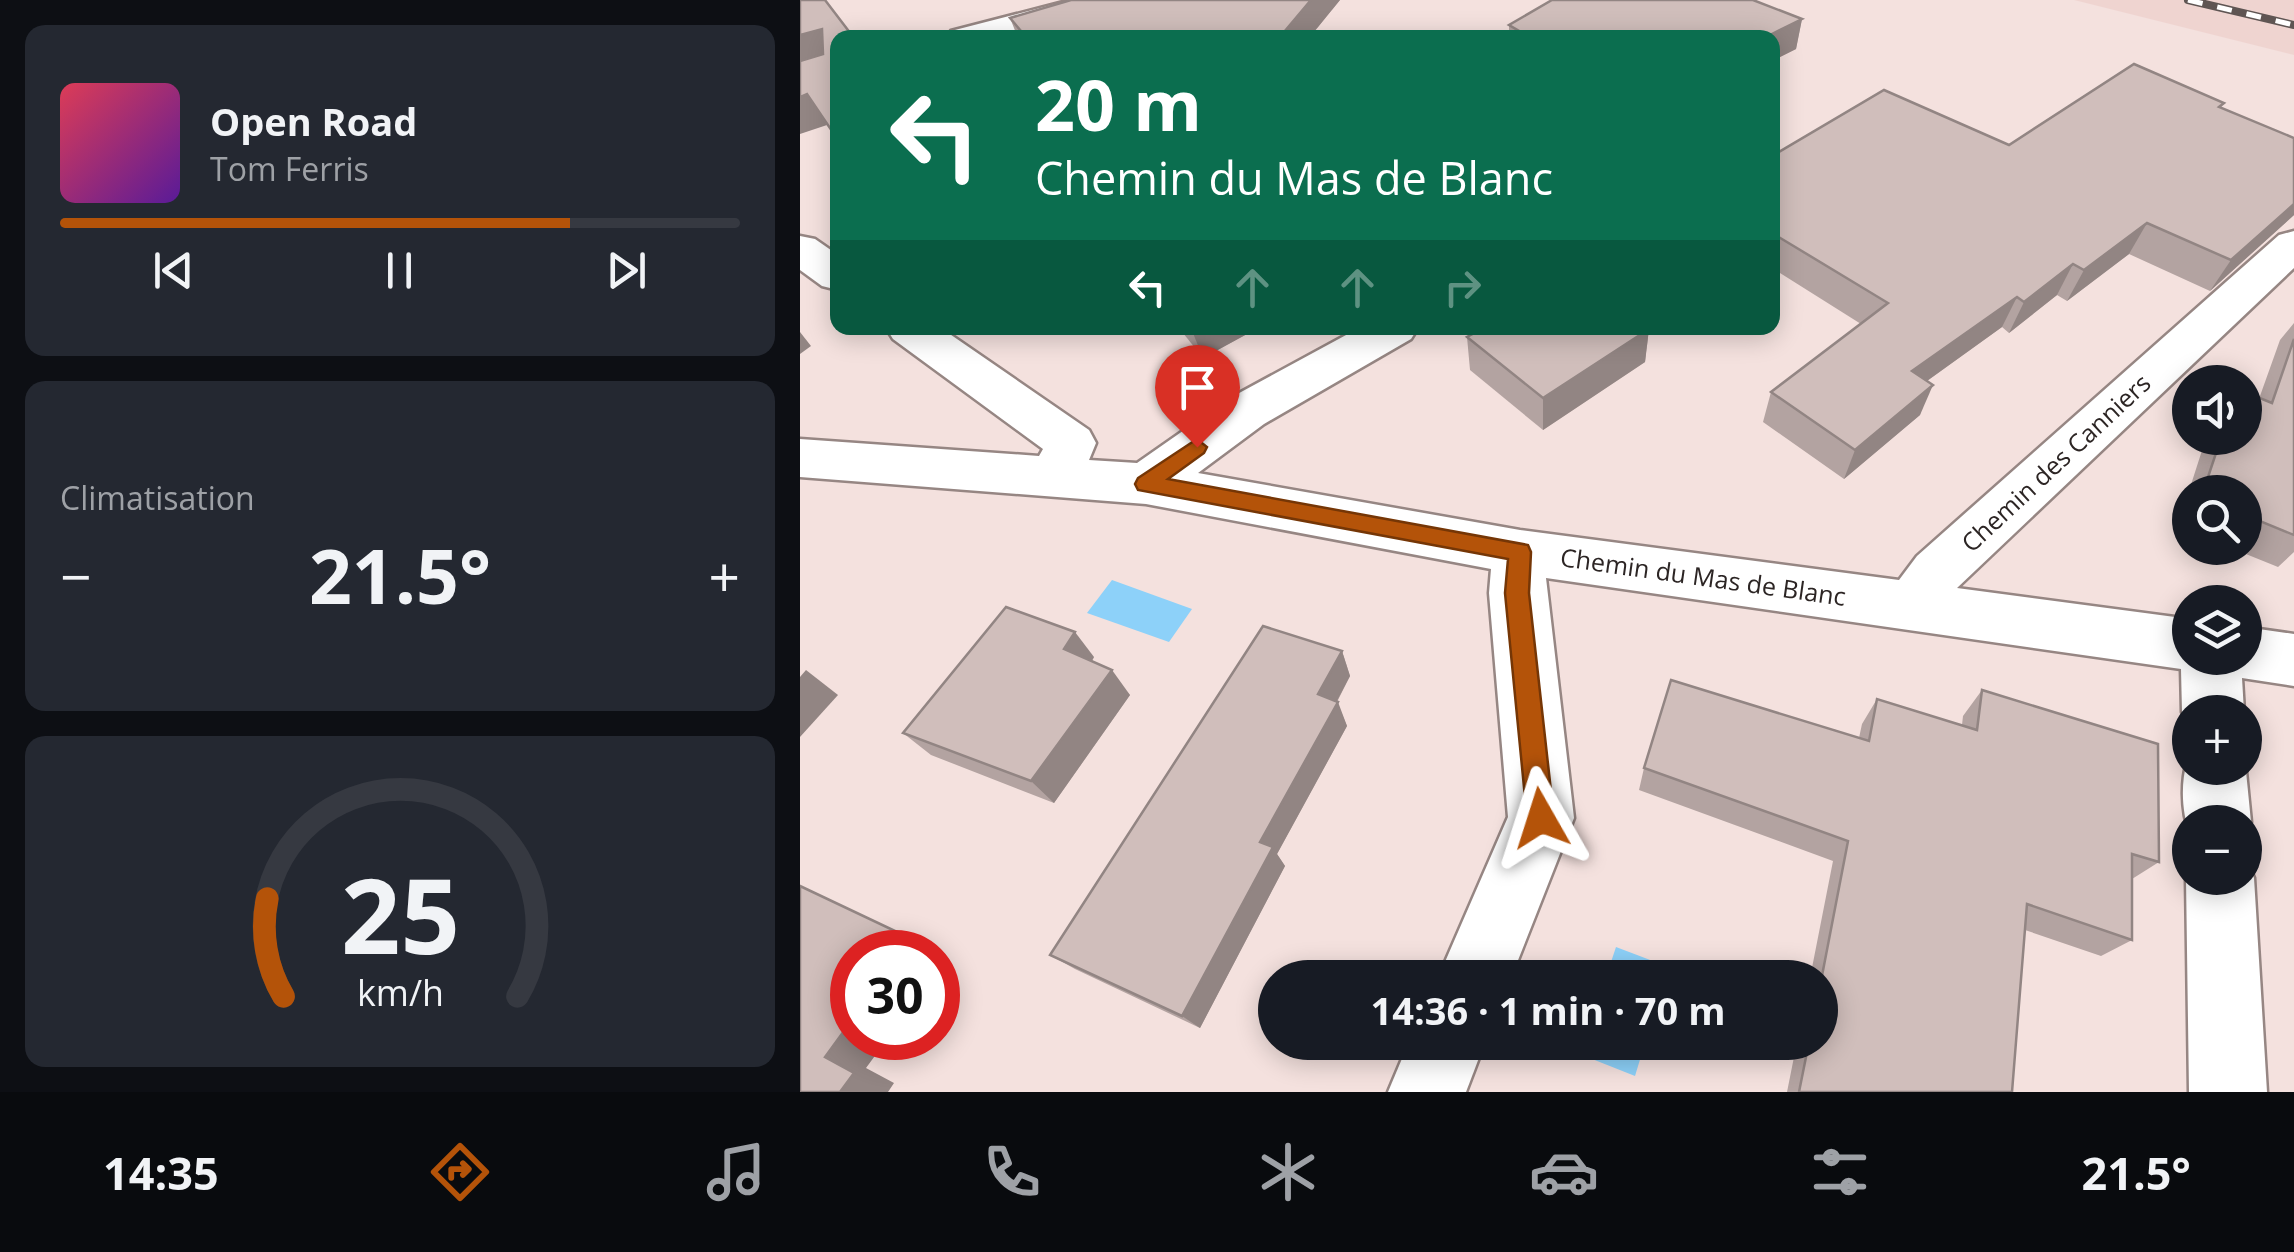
<!DOCTYPE html>
<html lang="fr">
<meta charset="utf-8">
<style>
:root{--surface:#171b24;--page:#242831;--text:#f1f3f6;--muted:#9ea1a6;--line:#363941;--accent:#b45309}
body{margin:0;font-family:"Open Sans",sans-serif;background:var(--page);color:var(--text);height:100vh;display:flex;flex-direction:column;font-size:38px;white-space:nowrap}
*{box-sizing:border-box;margin:0}
p{font-size:32px;color:var(--muted)}
.icon{flex:none;width:55px;height:55px;fill:none;stroke:currentColor;stroke-width:2;stroke-linecap:round;stroke-linejoin:round}
.map{position:relative;flex:1;overflow:hidden}
.details{display:flex;flex-direction:column;gap:25px;padding:25px;background:#0d0f14;width:800px}
.details>*{flex:none}
.hud{position:absolute;left:30px;top:30px;width:950px;height:305px;border-radius:20px;box-shadow:0 5px 25px #0003;background:#0b6e4f;color:#fff;overflow:hidden}
.tools{position:absolute;left:1372px;top:365px;display:grid;gap:20px}
.tools a{display:grid;place-items:center;width:90px;height:90px;border-radius:50%;background:var(--surface);box-shadow:0 5px 25px #0003;font-size:50px}
.speed{position:absolute;left:30px;top:930px;display:flex;gap:20px;font-size:50px;font-weight:700;text-align:center}
.speed>*{display:grid;place-content:center;width:130px;height:130px;border-radius:50%;background:var(--surface);box-shadow:0 5px 25px #0003;line-height:1}
.speed .limit{border:15px solid #d22;background:#fff;color:#111}
.pin{position:absolute;display:grid;place-items:center;width:85px;height:85px;color:#fff;margin:-102px -42px;border-radius:50% 50% 50% 0;rotate:-45deg;box-shadow:0 0 10px #0007}
.pin .icon{rotate:45deg}
.me{position:absolute;width:110px;margin:-55px;rotate:354deg;stroke-linejoin:round;filter:drop-shadow(0 0 8px #0008)}
.turn{display:flex;align-items:center;gap:35px;height:210px;padding:0 40px;font-size:45px}
.turn .icon{width:130px;height:130px;stroke-width:2.5}
.turn b{display:block;font-size:70px;line-height:85px}
.lanes{display:flex;align-items:center;height:95px;padding:0 40px;background:#0003;justify-content:center;gap:50px;direction:ltr}
.lanes .off{opacity:.35}
.big{font-size:75px;font-weight:700;line-height:1.1}
.details .card{flex:1;display:flex;flex-direction:column;justify-content:center;gap:15px;min-width:0;padding:0 35px;border-radius:20px;background:var(--page)}
.details .dial{align-items:center;gap:0}
.dial svg{height:260px;overflow:visible;fill:none;stroke:var(--line);stroke-width:7;stroke-linecap:round;text-anchor:middle}
.dial text{fill:var(--text);stroke:none}
.song{display:flex;align-items:center;gap:30px}
.cover{width:120px;height:120px;border-radius:15px;background:linear-gradient(135deg,hsl(350 70% 55%),hsl(270 70% 35%))}
.played{height:10px;border-radius:5px;background:linear-gradient(90deg,var(--accent) 75%,var(--line) 75%)}
.keys{display:flex;justify-content:space-around;direction:ltr}
.heat{display:flex;justify-content:space-between;align-items:center;font-size:55px;direction:ltr}
.trip{position:absolute;left:458px;top:960px;width:580px;height:100px;border-radius:50px;background:var(--surface);box-shadow:0 5px 25px #0003;font-weight:700;line-height:100px;text-align:center}
.tabs{display:flex;height:160px;justify-content:space-around;align-items:center;background:#090b0e;color:var(--muted)}
.tabs .icon{width:70px;height:70px}
.tabs .on{color:var(--accent)}
.tabs b{font-size:45px;color:var(--text)}
main{display:flex;flex:1;min-height:0}
.map>svg:first-child{display:block}
</style>
<main>
<section class="details">
<div class="card">
<div class="song"><i class="cover"></i><div><b>Open Road</b><p>Tom Ferris</p></div></div>
<div class="played"></div>
<div class="keys"><svg class="icon" aria-label="previous" viewBox="0 0 24 24"><path d="M18 5L8 12l10 7zM5 5v14"/></svg><svg class="icon" aria-label="pause" viewBox="0 0 24 24"><path d="M8 5v14M16 5v14"/></svg><svg class="icon" aria-label="next" viewBox="0 0 24 24"><path d="M6 5l10 7-10 7zM19 5v14"/></svg></div>
</div>
<div class="card"><p>Climatisation</p>
<div class="heat"><a>−</a><b class="big">21.5°</b><a>+</a></div>
</div>
<div class="card dial"><svg viewBox="0 0 100 80">
<path d="M14 69A42 42 0 1 1 86 69"/>
<path d="M14 69A42 42 0 0 1 9 39" stroke="#b45309"/>
<text x="50" y="56" font-size="32" font-weight="700">25</text>
<text x="50" y="72" font-size="11">km/h</text>
</svg></div>
</section>
<div class="map">
<svg width="1494" height="1092" viewBox="0 0 1494 1092">
<rect width="100%" height="100%" fill="#f4e1de"/>
<polygon fill="#efd4d0" points="1274,0 1494,0 1494,55"/>
<g fill="#8dd1f9">
<polygon points="312,580 392,609 369,642 287,613"/>
<polygon points="816,947 866,966 863,977 806,977"/>
<polygon points="786,1043 845,1043 835,1076 782,1055"/>
</g>
<g fill="none" stroke-linecap="round" stroke-linejoin="round">
<g stroke="#968683" stroke-width="5">
<g id="minor">
<polygon points="271,0 326,0 322,7 205,38 146,38 151,31"/>
<polygon points="1494,231 1494,268 1157,588 1390,619 1390,658 1445,658 1445,627 1494,634 1494,686 1442,678 1444,712 1390,712 1390,729 1382,712 1381,669 746,578 774,818 711,978 638,978 708,817 689,593 691,569 346,504 0,477 0,439 239,456 243,449 93,339 86,328 141,328 289,430 296,443 289,460 337,463 430,398 559,328 618,328 611,339 464,424 398,473 720,530 1099,580 1117,556 1479,235"/>
<polygon points="0,236 15,239 38,255 38,290 22,286 0,270"/>
<path d="M 1390,754 L 1390,768 L 1445,768 L 1445,761 L 1451,822 L 1445,837 L 1445,822 L 1390,822 L 1390,834 C 1381,812 1380,776 1390,754 Z"/>
<polygon points="1445,855 1454,878 1467,1092 1389,1092 1386,878 1390,868 1390,878 1445,878"/>
<polygon points="609,1042 685,1042 666,1092 588,1092"/>
</g>
</g>
<use href="#minor" fill="#fff" fill-rule="evenodd"/>
<g stroke="#5f5553" stroke-width="8">
<polyline id="rail" points="1388,0 1494,25"/>
</g>
<use href="#rail" stroke="#fff" stroke-width="5" stroke-dasharray="15" stroke-linecap="butt"/>
</g>
<g fill="#b3a3a1">
<polygon points="540,0 509,38 218,38 210,18"/>
<polygon points="752,0 953,0 1002,19 996,49 972,61 972,38 709,38 709,25"/>
<polygon points="1421,107 1494,215 1410,291 1329,254 1267,301 1257,295 1209,333 1202,327 1127,381 1120,415 1044,479 963,422 971,392 1061,324 972,268 972,156 1209,145"/>
<polygon points="1494,323 1494,552 1478,567 1431,548 1445,548 1445,492 1390,492 1390,530 1378,525 1406,438 1445,438 1480,340"/>
<polygon points="379,328 458,328 403,358"/>
<polygon points="849,329 845,362 743,430 670,370 667,337"/>
<polygon points="542,651 550,676 537,702 547,726 477,854 485,866 400,1028 275,969 250,955"/>
<polygon points="294,657 292,661 330,695 254,803 131,755 103,733"/>
<polygon points="1182,690 1359,862 1332,879 1332,940 1301,956 1225,930 1212,1092 987,1092 997,1042 1020,1042 1020,978 1010,978 1033,861 839,790 844,768 1059,738 1062,724 1077,699 1162,725 1163,716"/>
</g>
<g fill="#928583">
<polygon points="511,0 540,0 509,38 479,38"/>
<polygon points="1002,19 996,49 972,61 972,38 964,38"/>
<polygon points="22,29 38,54 0,70 0,35"/>
<polygon points="7,94 27,125 0,134 0,97"/>
<polygon points="1494,204 1494,215 1410,291 1431,260"/>
<polygon points="1347,223 1329,254 1267,301 1284,270"/>
<polygon points="1273,264 1257,295 1209,333 1224,302"/>
<polygon points="1217,297 1202,327 1099,401 1112,371"/>
<polygon points="391,328 458,328 403,358"/>
<polygon points="849,329 845,362 743,430 743,398"/>
<polygon points="0,332 11,346 0,354"/>
<polygon points="1133,385 1120,415 1044,479 1055,450"/>
<polygon points="275,632 294,657 284,674 264,649"/>
<polygon points="542,651 550,676 528,718 518,694"/>
<polygon points="6,670 38,695 0,737 0,677"/>
<polygon points="312,670 330,695 254,803 231,781"/>
<polygon points="538,702 547,726 477,854 485,866 400,1028 382,1016 460,842"/>
<polygon points="112,939 146,956 138,968 138,952 102,952"/>
<polygon points="52,1020 52,1038 88,1038 66,1068 94,1083 88,1092 40,1092 25,1057"/>
</g>
<g fill="#d0bebb" stroke="#928583" stroke-width="2.5">
<polygon points="0,0 25,0 54,38 38,38 38,140 7,94 0,97 0,61 23,54 22,29 0,35"/>
<polygon points="271,0 511,0 479,38 227,38 210,18"/>
<polygon points="752,0 953,0 1002,19 964,38 731,38 709,25"/>
<polygon points="1334,64 1424,103 1419,107 1494,138 1494,204 1431,260 1347,223 1284,270 1273,264 1224,302 1217,297 1112,371 1133,385 1055,450 971,392 1088,303 972,233 972,156 1084,90 1209,145"/>
<polygon points="684,328 846,328 849,329 743,398 667,337"/>
<polygon points="1494,339 1494,535 1445,515 1445,492 1403,492 1421,438 1445,438 1445,392 1472,403"/>
<polygon points="206,607 275,632 264,649 312,670 231,781 103,733"/>
<polygon points="463,626 542,651 518,694 538,702 460,842 473,847 382,1016 250,955"/>
<polygon points="871,680 1069,741 1077,699 1177,730 1182,690 1358,744 1359,862 1332,854 1332,940 1227,904 1212,1092 999,1092 1009,1042 1020,1042 1020,986 1048,841 844,768"/>
<polygon points="0,886 112,939 102,952 52,952 52,1020 25,1057 54,1073 40,1092 0,1092"/>
</g>
<polygon fill="#b45309" stroke="#753606" stroke-width="2.5" points="397,439 407,447 404,453 368,479 728,545 731,552 729,593 754,818 750,827 741,831 731,827 727,818 705,593 708,559 338,490 335,484 338,478"/>
<g text-anchor="middle" stroke-width="8" stroke-linejoin="round" paint-order="stroke">
<g font-size="25" fill="#2c2524" stroke="#fff">
<text transform="translate(1256 463) rotate(-43)" y="9">Chemin des Canniers</text>
<text transform="translate(903 577) rotate(8)" y="9">Chemin du Mas de Blanc</text>
</g>
</g>
</svg>
<div class="tools">
<a><svg class="icon" aria-label="sound" viewBox="0 0 24 24"><path d="M4 9h4l5-4v14l-5-4H4zM17 9q2 3 0 6"/></svg></a>
<a><svg class="icon" aria-label="search" viewBox="0 0 24 24"><circle cx="10" cy="10" r="6"/><path d="M15 15l6 6"/></svg></a>
<a><svg class="icon" aria-label="layers" viewBox="0 0 24 24"><path d="M12 4l9 5-9 5-9-5zM3 14l9 5 9-5"/></svg></a>
<a>+</a>
<a>−</a>
</div>
<div class="speed"><div class="limit">30</div></div>
<div class="pin" style="left:397px;top:447px;background:#d93025"><svg class="icon" aria-label="arrive" viewBox="0 0 24 24"><path d="M6 21V4h12l-3 4 3 4H6"/></svg></div>
<svg class="me" style="left:741px;top:818px" viewBox="-20 -20 40 40"><path d="M0-17L14 15 0 8-14 15z" fill="#b45309" stroke="#fff" stroke-width="4"/></svg>
<div class="trip">14:36 · 1 min · 70 m</div>
<div class="hud">
<div class="turn"><svg class="icon" aria-label="left" viewBox="0 0 24 24"><path d="M17 20v-9H6M10 6l-5 5 5 5"/></svg><div><b>20 m</b>Chemin du Mas de Blanc</div></div>
<div class="lanes"><svg class="icon" aria-label="left" viewBox="0 0 24 24"><path d="M17 20v-9H6M10 6l-5 5 5 5"/></svg><svg class="icon off" aria-label="ahead" viewBox="0 0 24 24"><path d="M12 20V5M6 11l6-6 6 6"/></svg><svg class="icon off" aria-label="ahead" viewBox="0 0 24 24"><path d="M12 20V5M6 11l6-6 6 6"/></svg><svg class="icon off" aria-label="right" viewBox="0 0 24 24"><path d="M7 20v-9h11M14 6l5 5-5 5"/></svg></div>
</div>
</div>
</main>
<nav class="tabs">
<b>14:35</b>
<svg class="icon on" aria-label="directions" viewBox="0 0 24 24"><path d="M12 3l9 9-9 9-9-9zM9 14v-3h6M13 9l2 2-2 2"/></svg>
<svg class="icon" aria-label="music" viewBox="0 0 24 24"><path d="M9 18V5l10-2v13"/><circle cx="6" cy="18" r="3"/><circle cx="16" cy="16" r="3"/></svg>
<svg class="icon" aria-label="phone" viewBox="0 0 24 24"><path d="M5 4h4l2 5-3 2q2 4 5 5l2-3 5 2v4C11 20 4 13 5 4z"/></svg>
<svg class="icon" aria-label="climate" viewBox="0 0 24 24"><path d="M12 3v18M4 7l16 10M4 17L20 7"/></svg>
<svg class="icon" aria-label="car" viewBox="0 0 24 24"><path d="M5 17H2v-5l4-1 3-4h7l3 4 3 1v5h-3M9 17h6M6 11h13"/><circle cx="7" cy="17" r="2"/><circle cx="17" cy="17" r="2"/></svg>
<svg class="icon" aria-label="filters" viewBox="0 0 24 24"><path d="M4 7h16M4 17h16"/><circle cx="9" cy="7" r="2"/><circle cx="15" cy="17" r="2"/></svg>
<b>21.5°</b>
</nav>
